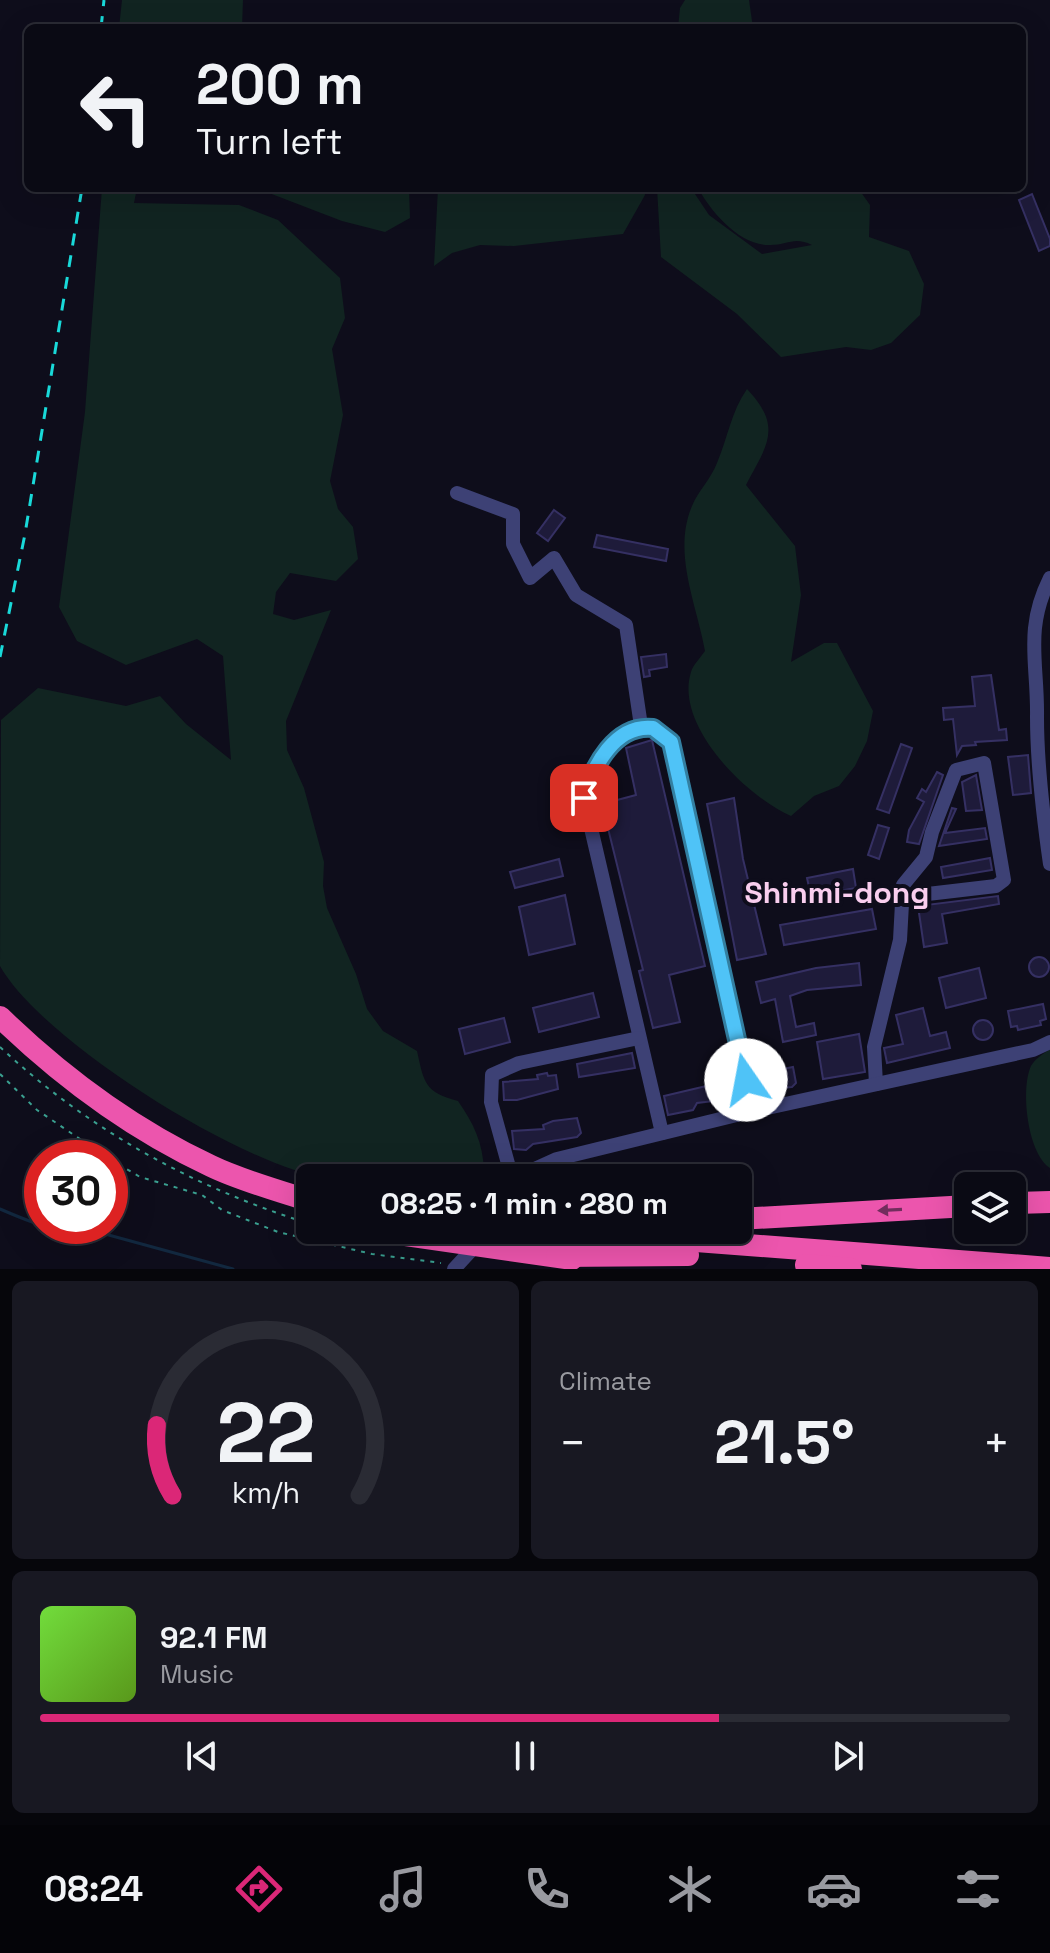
<!DOCTYPE html>
<meta charset="utf-8">
<style>
:root{--surface:#0a0a14;--page:#181822;--text:#f1f3f6;--muted:#999aa0;--line:#2a2b34;--accent:#db2777}
body{margin:0;font-family:"Space Grotesk",sans-serif;background:var(--page);color:var(--text);height:100vh;display:flex;flex-direction:column;font-size:30px;white-space:nowrap}
*{box-sizing:border-box;margin:0}
p{font-size:26px;color:var(--muted)}
.icon{flex:none;width:44px;height:44px;fill:none;stroke:currentColor;stroke-width:2;stroke-linecap:round;stroke-linejoin:round}
.map{position:relative;height:1269px;overflow:hidden}
.drawer{display:flex;flex-direction:column;gap:12px;padding:12px;background:#06060b;flex:1}
.drawer>*{flex:none}
.banner{position:absolute;left:24px;top:24px;width:1002px;height:168px;border-radius:12px;box-shadow:0 8px 32px #0002,0 0 0 2px var(--line);background:#0a0a14;color:var(--text);overflow:hidden}
.buttons{position:absolute;left:954px;top:1172px;display:grid;gap:16px}
.buttons a{display:grid;place-items:center;width:72px;height:72px;border-radius:12px;background:var(--surface);box-shadow:0 8px 32px #0002,0 0 0 2px var(--line);font-size:40px}
.speed{position:absolute;left:24px;top:1140px;display:flex;gap:16px;font-size:40px;font-weight:700;text-align:center}
.speed>*{display:grid;place-content:center;width:104px;height:104px;border-radius:50%;background:var(--surface);box-shadow:0 8px 32px #0002,0 0 0 2px var(--line);line-height:1}
.speed .limit{border:12px solid #d22;background:#fff;color:#111}
.pin{position:absolute;display:grid;place-items:center;width:68px;height:68px;color:#fff;margin:-34px;border-radius:16px;box-shadow:0 4px 12px #0006}
.me{position:absolute;width:88px;margin:-44px;rotate:348deg;stroke-linejoin:round;filter:drop-shadow(0 0 6px #0008)}
.turn{display:flex;align-items:center;gap:28px;height:168px;padding:0 40px;font-size:36px}
.turn .icon{width:104px;height:104px;stroke-width:2.5}
.turn b{display:block;font-size:56px;line-height:68px}
.big{font-size:60px;font-weight:600;line-height:1.1}
.drawer .widget{flex:1;display:flex;flex-direction:column;justify-content:center;gap:12px;min-width:0;padding:0 28px;border-radius:12px;background:var(--page)}
.drawer .dial{align-items:center;gap:0}
.dial svg{height:208px;overflow:visible;fill:none;stroke:var(--line);stroke-width:7;stroke-linecap:round;text-anchor:middle}
.dial text{fill:var(--text);stroke:none}
.song{display:flex;align-items:center;gap:24px}
.cover{width:96px;height:96px;border-radius:12px;background:linear-gradient(135deg,hsl(100 70% 55%),hsl(90 70% 35%))}
.played{height:8px;border-radius:4px;background:linear-gradient(90deg,var(--accent) 70%,var(--line) 70%)}
.keys{display:flex;justify-content:space-around;direction:ltr}
.heat{display:flex;justify-content:space-between;align-items:center;font-size:44px;direction:ltr}
.drawer .tiles{flex:1;display:grid;gap:12px;grid-template-columns:1fr 1fr}
.widget:last-child{grid-column:span 2}
.trip{position:absolute;left:296px;top:1164px;width:456px;height:80px;border-radius:12px;background:var(--surface);box-shadow:0 8px 32px #0002,0 0 0 2px var(--line);font-weight:600;line-height:80px;text-align:center}
.tab-bar{display:flex;height:128px;justify-content:space-around;align-items:center;background:#040408;color:var(--muted)}
.tab-bar .icon{width:56px;height:56px}
.tab-bar .on{color:var(--accent)}
.tab-bar b{font-size:36px;color:var(--text)}
.map>svg:first-child{display:block}
</style>
<div class="map">
<svg width="1050" height="1269" viewBox="0 0 1050 1269">
<rect width="100%" height="100%" fill="#0e0d1b"/>
<g fill="#112421">
<polygon points="122,0 243,0 242,28 119,28"/>
<polygon points="685,0 749,0 753,28 678,28 680,8"/>
<path d="M 102,188 L 137,188 L 134,203 L 239,205 L 278,220 L 340,278 L 345,318 L 332,349 L 343,415 L 330,481 L 338,509 L 353,527 L 358,559 L 336,581 L 290,573 L 276,592 L 273,614 L 294,620 L 331,610 L 286,721 L 287,750 L 304,788 L 324,862 L 323,886 L 327,908 L 356,974 L 367,1009 L 383,1031 L 417,1051 C 424,1082 424,1092 458,1101 C 474,1124 483,1143 484,1171 L 473,1178 C 426,1178 374,1184 327,1178 C 242,1166 42,1041 0,966 L 1,720 L 38,688 L 126,706 L 160,696 L 186,724 L 231,760 L 223,656 L 197,639 L 126,665 L 77,641 L 59,607 L 85,412 Z"/>
<polygon points="256,188 409,188 410,218 385,232 342,221"/>
<polygon points="438,188 644,188 645,195 623,234 514,246 480,245 452,253 434,266"/>
<path d="M 657,188 L 691,188 L 709,215 L 762,254 L 812,245 C 794,236 788,245 770,245 C 740,246 711,212 698,188 L 858,188 L 870,205 L 869,237 L 909,251 L 924,284 L 920,315 L 891,343 L 871,350 L 846,347 L 781,357 L 737,314 L 661,257 Z"/>
<path d="M 747,389 C 784,428 766,446 746,485 L 795,546 L 801,595 L 791,662 L 824,643 L 837,643 L 873,711 L 867,741 L 855,766 L 839,786 L 814,796 L 791,816 C 747,797 674,726 691,672 C 693,665 701,657 705,651 C 697,605 672,553 692,506 C 698,491 711,479 717,463 C 728,437 731,412 747,389 Z"/>
<path d="M 1050,1049 L 1050,1168 C 1028,1154 1020,1090 1031,1066 C 1035,1059 1043,1054 1050,1049 Z"/>
</g>
<g fill="none" stroke-linecap="round" stroke-linejoin="round">
<path stroke="#12283f" stroke-width="3" d="M 0,1209 C 30,1222 60,1235 94,1231 L 233,1269"/>
</g>
<g fill="#1e1b3a" stroke="#353063" stroke-width="2">
<polygon points="1032,194 1050,239 1050,246 1039,251 1019,200"/>
<polygon points="554,510 565,518 548,541 537,533"/>
<polygon points="597,535 668,549 666,561 594,547"/>
<polygon points="666,654 667,667 649,670 650,676 644,677 641,657"/>
<polygon points="991,675 999,730 1006,729 1007,740 975,742 976,745 962,746 957,755 953,719 944,720 943,708 975,706 972,677"/>
<polygon points="652,740 705,966 669,975 680,1022 653,1028 639,971 643,970 602,804 636,795 626,748"/>
<polygon points="901,744 912,748 889,813 877,809"/>
<polygon points="1028,755 1031,793 1013,795 1008,757"/>
<polygon points="937,772 943,775 919,844 907,842 909,830 924,802 917,798 922,789 926,792"/>
<polygon points="976,775 982,810 966,811 962,782"/>
<polygon points="734,798 743,859 766,954 737,960 707,804"/>
<polygon points="952,808 956,809 945,833 985,828 987,839 939,846"/>
<polygon points="878,825 889,828 879,859 868,855"/>
<polygon points="990,858 992,870 943,878 941,867"/>
<polygon points="559,859 563,876 515,888 510,872"/>
<polygon points="853,869 856,888 811,896 807,878"/>
<polygon points="565,895 575,944 529,955 519,907"/>
<polygon points="998,896 999,904 942,914 947,943 924,947 918,906"/>
<polygon points="872,909 876,929 784,945 780,925"/>
<circle cx="1039" cy="967" r="10"/>
<polygon points="859,963 861,985 807,990 790,996 796,1027 814,1023 816,1035 783,1042 775,999 761,1003 756,982 816,968"/>
<polygon points="979,968 986,998 946,1008 939,978"/>
<polygon points="593,993 599,1017 539,1032 533,1008"/>
<polygon points="1043,1004 1046,1019 1040,1021 1041,1025 1018,1030 1017,1026 1011,1027 1008,1011"/>
<polygon points="923,1008 930,1036 946,1032 950,1048 887,1063 884,1048 903,1044 896,1015"/>
<polygon points="504,1018 510,1042 465,1054 459,1029"/>
<circle cx="983" cy="1030" r="10"/>
<polygon points="859,1034 865,1072 823,1079 817,1042"/>
<polygon points="632,1053 635,1068 579,1077 577,1064"/>
<polygon points="793,1067 796,1083 792,1087 759,1090 758,1074"/>
<polygon points="547,1073 548,1076 556,1075 558,1089 517,1100 504,1100 503,1082 538,1079 537,1075"/>
<polygon points="736,1079 740,1098 697,1103 693,1110 668,1115 664,1096"/>
<polygon points="577,1118 581,1133 577,1137 533,1144 526,1150 514,1149 512,1131 544,1129 543,1125 553,1121"/>
</g>
<g fill="none" stroke-linecap="round" stroke-linejoin="round">
<g stroke="#3aa090" stroke-width="2" stroke-dasharray="4 6" stroke-linecap="butt">
<path d="M 0,1047 C 90,1131 193,1187 310,1224"/>
<polyline points="0,1074 37,1110 108,1158"/>
<polyline points="110,1159 140,1177 202,1195 222,1210 278,1232 372,1254 441,1263"/>
<polyline points="329,1230 355,1238"/>
</g>
<g stroke="#3d4175" stroke-width="14">
<polyline points="457,493 513,514 513,544 530,578 554,558 576,595 626,625 641,726"/>
<path d="M 1050,578 C 1024,630 1038,663 1037,717 C 1037,767 1043,815 1050,864"/>
<polyline points="876,1084 874,1047 900,940 903,885 926,857 932,832 956,770 984,763 1004,880 996,886 902,897"/>
<polyline points="662,1133 584,798 609,747 641,726 661,732 671,742 753,1111"/>
<polyline points="512,1178 491,1102 492,1075 519,1063 639,1038"/>
<polyline points="515,1178 557,1159 753,1111 1033,1050 1050,1042"/>
<polyline points="454,1269 478,1243"/>
</g>
<g stroke="#ec55ad" stroke-width="22">
<path d="M 0,1017 C 62,1077 132,1129 211,1166 C 242,1181 277,1190 310,1201"/>
<polyline points="1012,1203 1050,1202"/>
<polyline points="738,1219 968,1206"/>
<polyline points="371,1230 572,1259"/>
<polyline points="565,1231 1050,1268"/>
<polyline points="478,1233 573,1230"/>
<polyline points="557,1256 688,1255"/>
<polyline points="806,1265 851,1269"/>
</g>
<g stroke="#19d9d9" stroke-width="3" stroke-dasharray="12 10" stroke-linecap="butt">
<polyline points="101,28 104,0"/>
<polyline points="0,657 25,534 82,188"/>
</g>
</g>
<defs><path id="oneway-solid" d="M-6-.8H1V-3.2L6.5 0L1 3.2V.8H-6Z" transform="scale(2)"/></defs>
<use fill="#722d5d" href="#oneway-solid" transform="translate(890 1210) rotate(177)"/>
<g fill="none" stroke-linecap="round" stroke-linejoin="round">
<g stroke="#337fa1" stroke-width="20">
<path id="route" d="M 584,798 C 593,766 615,724 653,728 L 671,742 L 746,1080"/>
</g>
<use href="#route" stroke="#4fc3f7" stroke-width="14"/>
</g>
<g text-anchor="middle" stroke-width="8" stroke-linejoin="round" paint-order="stroke">
<g font-size="30" font-weight="bold" fill="#f9ceee" stroke="#0e0d1b">
<text x="837" y="903">Shinmi-dong</text>
</g>
</g>
</svg>
<div class="buttons">
<a><svg class="icon" aria-label="layers" viewBox="0 0 24 24"><path d="M12 4l9 5-9 5-9-5zM3 14l9 5 9-5"/></svg></a>
</div>
<div class="speed"><div class="limit">30</div></div>
<div class="pin" style="left:584px;top:798px;background:#d93025"><svg class="icon" aria-label="arrive" viewBox="0 0 24 24"><path d="M6 21V4h12l-3 4 3 4H6"/></svg></div>
<svg class="me" style="left:746px;top:1080px" viewBox="-20 -20 40 40"><circle r="19" fill="#fff"/><path d="M0-13L10 11 0 6-10 11z" fill="#4fc3f7"/></svg>
<div class="trip">08:25 · 1 min · 280 m</div>
<div class="banner">
<div class="turn"><svg class="icon" aria-label="left" viewBox="0 0 24 24"><path d="M17 20v-9H6M10 6l-5 5 5 5"/></svg><div><b>200 m</b>Turn left</div></div>
</div>
</div>
<section class="drawer">
<div class="tiles">
<div class="widget dial"><svg viewBox="0 0 100 80">
<path d="M14 69A42 42 0 1 1 86 69"/>
<path d="M14 69A42 42 0 0 1 8 42" stroke="#db2777"/>
<text x="50" y="56" font-size="32" font-weight="700">22</text>
<text x="50" y="72" font-size="11">km/h</text>
</svg></div>
<div class="widget"><p>Climate</p>
<div class="heat"><a>−</a><b class="big">21.5°</b><a>+</a></div>
</div>
<div class="widget">
<div class="song"><i class="cover"></i><div><b>92.1 FM</b><p>Music</p></div></div>
<div class="played"></div>
<div class="keys"><svg class="icon" aria-label="previous" viewBox="0 0 24 24"><path d="M18 5L8 12l10 7zM5 5v14"/></svg><svg class="icon" aria-label="pause" viewBox="0 0 24 24"><path d="M8 5v14M16 5v14"/></svg><svg class="icon" aria-label="next" viewBox="0 0 24 24"><path d="M6 5l10 7-10 7zM19 5v14"/></svg></div>
</div>
</div>
</section>
<nav class="tab-bar">
<b>08:24</b>
<svg class="icon on" aria-label="directions" viewBox="0 0 24 24"><path d="M12 3l9 9-9 9-9-9zM9 14v-3h6M13 9l2 2-2 2"/></svg>
<svg class="icon" aria-label="music" viewBox="0 0 24 24"><path d="M9 18V5l10-2v13"/><circle cx="6" cy="18" r="3"/><circle cx="16" cy="16" r="3"/></svg>
<svg class="icon" aria-label="phone" viewBox="0 0 24 24"><path d="M5 4h4l2 5-3 2q2 4 5 5l2-3 5 2v4C11 20 4 13 5 4z"/></svg>
<svg class="icon" aria-label="climate" viewBox="0 0 24 24"><path d="M12 3v18M4 7l16 10M4 17L20 7"/></svg>
<svg class="icon" aria-label="car" viewBox="0 0 24 24"><path d="M5 17H2v-5l4-1 3-4h7l3 4 3 1v5h-3M9 17h6M6 11h13"/><circle cx="7" cy="17" r="2"/><circle cx="17" cy="17" r="2"/></svg>
<svg class="icon" aria-label="filters" viewBox="0 0 24 24"><path d="M4 7h16M4 17h16"/><circle cx="9" cy="7" r="2"/><circle cx="15" cy="17" r="2"/></svg>
</nav>
